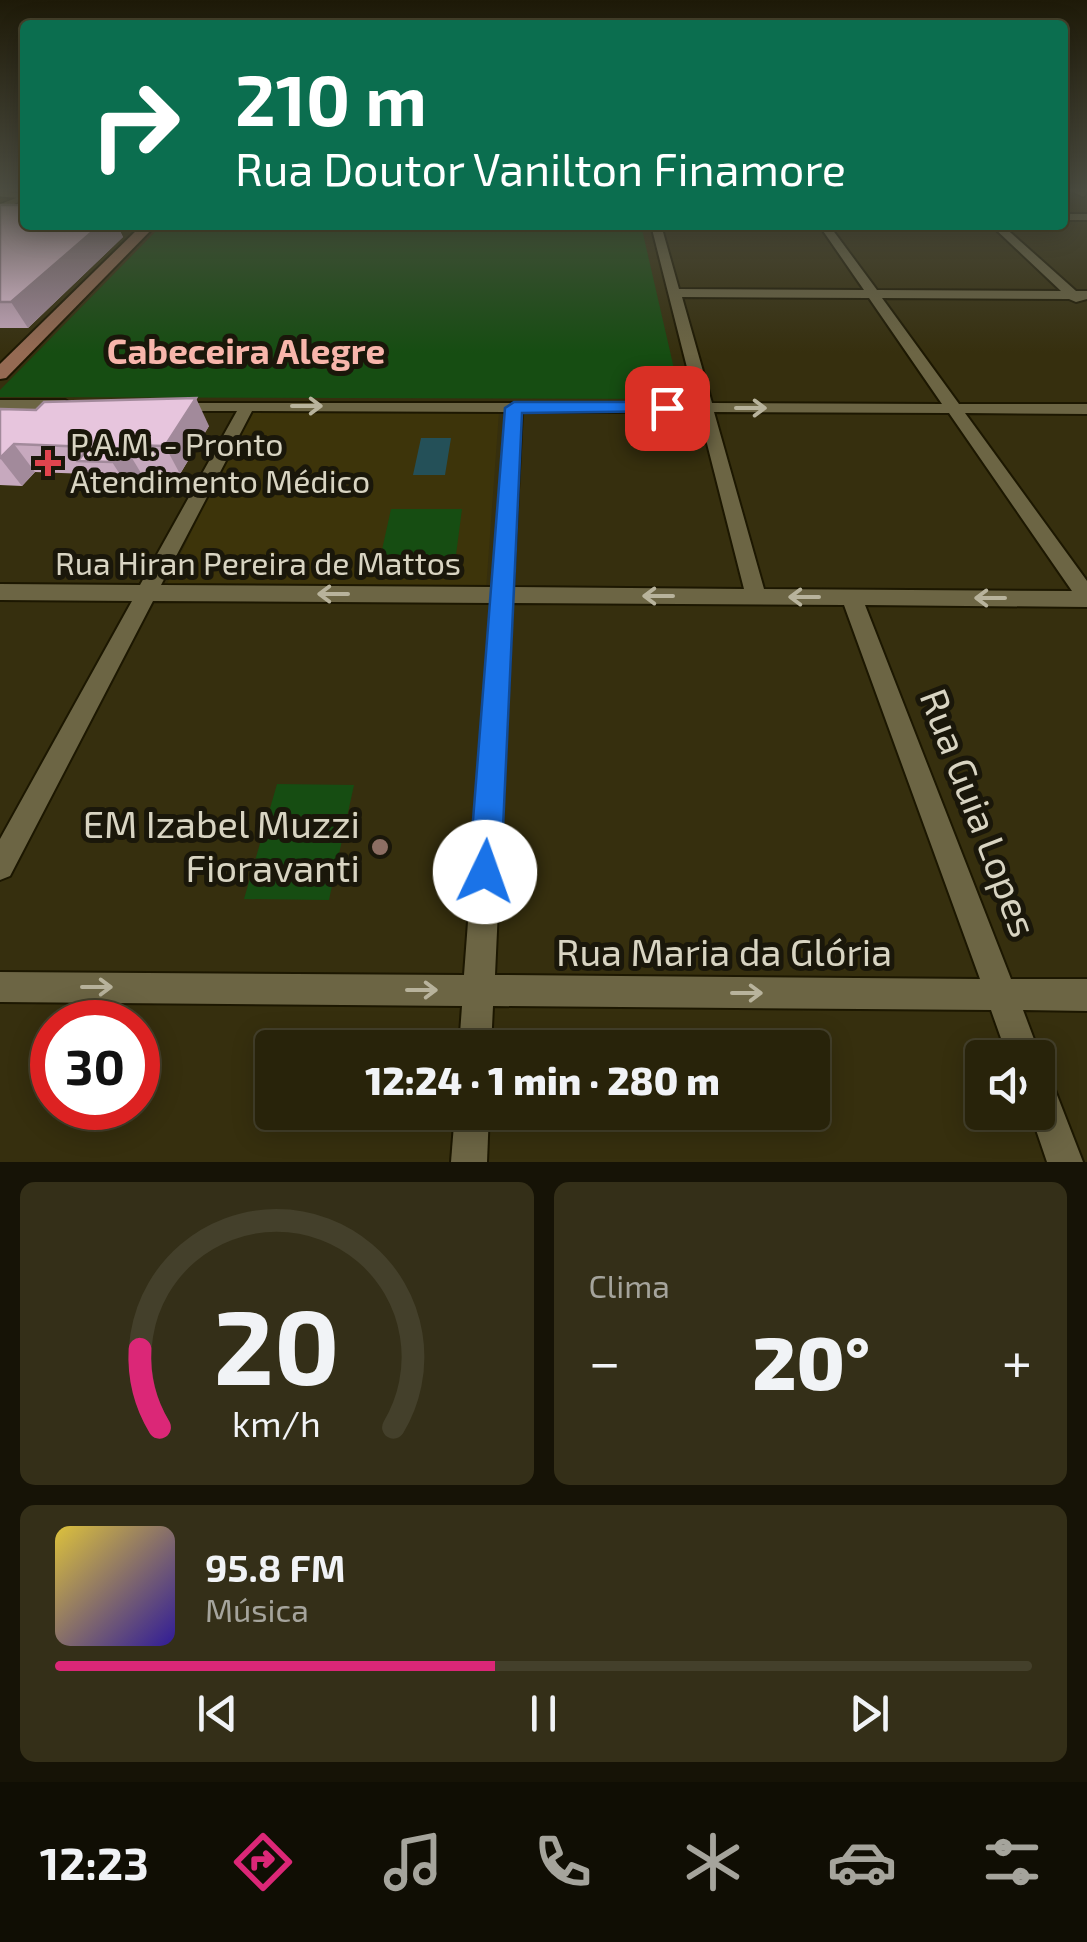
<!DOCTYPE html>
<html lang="pt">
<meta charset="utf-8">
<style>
:root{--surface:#28230a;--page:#342f18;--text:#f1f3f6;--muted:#a5a49c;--line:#44402b;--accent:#db2777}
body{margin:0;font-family:"Exo 2",sans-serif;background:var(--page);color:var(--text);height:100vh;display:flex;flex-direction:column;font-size:38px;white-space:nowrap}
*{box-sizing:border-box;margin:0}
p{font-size:32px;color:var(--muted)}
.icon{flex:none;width:55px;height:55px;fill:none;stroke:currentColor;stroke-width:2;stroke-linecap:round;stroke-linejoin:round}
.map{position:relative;height:1162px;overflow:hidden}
.sheet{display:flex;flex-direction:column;gap:20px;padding:20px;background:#161306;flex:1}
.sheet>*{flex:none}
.hud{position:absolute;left:20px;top:20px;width:1048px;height:210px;border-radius:10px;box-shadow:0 5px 25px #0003,0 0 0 2px var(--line);background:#0b6e4f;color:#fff;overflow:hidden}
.buttons{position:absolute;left:965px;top:1040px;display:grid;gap:20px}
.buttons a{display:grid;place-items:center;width:90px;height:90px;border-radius:10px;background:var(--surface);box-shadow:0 5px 25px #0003,0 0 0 2px var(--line);font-size:50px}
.speed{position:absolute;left:30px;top:1000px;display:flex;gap:20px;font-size:50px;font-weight:700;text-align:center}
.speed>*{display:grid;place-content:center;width:130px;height:130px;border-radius:50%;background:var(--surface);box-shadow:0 5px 25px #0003,0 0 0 2px var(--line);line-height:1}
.speed .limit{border:15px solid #d22;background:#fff;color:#111}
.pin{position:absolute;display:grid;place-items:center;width:85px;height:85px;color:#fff;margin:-42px;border-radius:20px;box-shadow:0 5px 15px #0006}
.me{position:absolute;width:110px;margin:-55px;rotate:3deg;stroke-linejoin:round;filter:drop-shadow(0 0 8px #0008)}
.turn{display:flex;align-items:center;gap:35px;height:210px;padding:0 50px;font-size:45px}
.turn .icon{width:130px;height:130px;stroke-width:2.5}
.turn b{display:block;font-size:70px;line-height:85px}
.big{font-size:75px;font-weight:800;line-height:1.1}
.sheet .card{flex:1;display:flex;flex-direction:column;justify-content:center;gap:15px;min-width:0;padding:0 35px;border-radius:15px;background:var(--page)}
.sheet .dial{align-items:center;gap:0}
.dial svg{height:260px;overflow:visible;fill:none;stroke:var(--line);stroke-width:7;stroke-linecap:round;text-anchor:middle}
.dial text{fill:var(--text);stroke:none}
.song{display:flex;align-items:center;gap:30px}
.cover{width:120px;height:120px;border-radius:15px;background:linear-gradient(135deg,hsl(50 70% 55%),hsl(250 70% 35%))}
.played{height:10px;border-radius:5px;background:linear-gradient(90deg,var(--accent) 45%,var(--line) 45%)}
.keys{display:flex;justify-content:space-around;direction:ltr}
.heat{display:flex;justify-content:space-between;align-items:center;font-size:55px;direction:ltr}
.sheet .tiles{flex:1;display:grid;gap:20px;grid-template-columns:1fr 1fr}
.card:last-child{grid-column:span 2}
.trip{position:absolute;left:255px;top:1030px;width:575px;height:100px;border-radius:10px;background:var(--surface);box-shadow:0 5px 25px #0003,0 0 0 2px var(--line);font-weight:800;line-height:100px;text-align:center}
.tabs{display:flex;height:160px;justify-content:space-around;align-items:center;background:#100e04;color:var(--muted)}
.tabs .icon{width:70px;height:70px}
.tabs .active{color:var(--accent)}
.tabs b{font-size:45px;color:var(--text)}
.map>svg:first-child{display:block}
</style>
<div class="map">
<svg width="1087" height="1162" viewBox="0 0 1087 1162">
<rect width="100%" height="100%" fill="#362f0e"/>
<polygon fill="#3d340a" points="499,412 486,590 165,588 247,413"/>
<g fill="#164d12">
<polygon points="162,225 641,225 681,399 0,397 0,390"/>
<polygon points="391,509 462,509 453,578 376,577"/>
<polygon points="277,784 354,785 329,900 244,899"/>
</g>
<polygon fill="#245058" points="421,438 451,438 445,475 413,475"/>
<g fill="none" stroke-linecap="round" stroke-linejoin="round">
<g stroke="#1c1701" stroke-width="8">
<g id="lane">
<polyline points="1077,191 1083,194"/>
<polyline points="0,194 25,196"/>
<polyline points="0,207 25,197"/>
</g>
</g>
<g stroke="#1c1701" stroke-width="4">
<g id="street">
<rect x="1062" y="214" width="25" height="6"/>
<path d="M 651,225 L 661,225 L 679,289 L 864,290 L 819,225 L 829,225 L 877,290 L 1061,291 L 991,225 L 1002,225 L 1076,291 L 1087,291 L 1087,299 L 1076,302 L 1069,299 L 882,298 L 959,404 L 1087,404 L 1087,414 L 965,413 L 1087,581 L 1087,607 L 865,605 L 1011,979 L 1087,979 L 1087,1011 L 1023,1010 L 1041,1058 L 1038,1067 L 1038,1058 L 1008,1058 L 991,1010 L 493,1006 L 491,1048 L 459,1048 L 462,1006 L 0,1002 L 0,972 L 464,975 L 492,603 L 153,601 L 10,876 L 0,880 L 0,839 L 132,601 L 0,600 L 0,584 L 140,585 L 237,411 L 174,411 L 166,406 L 169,403 L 696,403 ZM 682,297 L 869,298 L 942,404 L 712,403 ZM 252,411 L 506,412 L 493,587 L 161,585 ZM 522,412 L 699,412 L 744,589 L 513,587 ZM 714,412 L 949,413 L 1072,591 L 764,589 ZM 512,603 L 844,605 L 980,979 L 495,975 Z"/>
<polygon points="0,400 65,400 73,405 65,410 0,410"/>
<polygon points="1038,1072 1050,1077 1083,1162 1047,1162 1030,1112 1038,1112"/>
<polygon points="455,1112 489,1112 487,1162 451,1162"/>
</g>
</g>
<g stroke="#1c1701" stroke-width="4">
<polygon id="secondary" points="142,225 156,225 6,378 0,379 0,364"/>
</g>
<use href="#lane" stroke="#6c6544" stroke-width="5"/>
<use href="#street" fill="#6c6544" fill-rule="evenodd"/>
<use href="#secondary" fill="#956a53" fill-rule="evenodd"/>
</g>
<g fill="#c7a9be">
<polygon points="0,205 25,225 117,225 123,237 28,328 0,328"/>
<polygon points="0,409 36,410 209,426 180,474 141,473 130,490 97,489 87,474 35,472 22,486 0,485"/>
</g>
<g fill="#a28a9b">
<polygon points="100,225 117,225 123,237 28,328 11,302"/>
<polygon points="196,398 209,426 180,474 165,446"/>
<polygon points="14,444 35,472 22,486 0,458"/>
<polygon points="124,445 141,473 130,490 112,462"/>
</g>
<g fill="#e7c5dd" stroke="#a28a9b" stroke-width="2.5">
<polygon points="0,205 25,205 25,225 100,225 11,302 0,302"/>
<polygon points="196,398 165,446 124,445 112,462 78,461 89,447 14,444 0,458 0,409 36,410 44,402"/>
</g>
<defs><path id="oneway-shaft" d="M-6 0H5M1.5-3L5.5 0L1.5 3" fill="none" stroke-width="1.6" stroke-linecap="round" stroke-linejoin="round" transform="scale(2.5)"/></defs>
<g stroke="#b8b39c">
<use href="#oneway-shaft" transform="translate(307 406)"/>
<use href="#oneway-shaft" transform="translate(751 408)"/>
<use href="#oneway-shaft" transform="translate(333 594) rotate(-180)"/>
<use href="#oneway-shaft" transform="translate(658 596) rotate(-180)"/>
<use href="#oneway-shaft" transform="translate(804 597) rotate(-180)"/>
<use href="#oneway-shaft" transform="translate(990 598) rotate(-180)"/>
<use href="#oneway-shaft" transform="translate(97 987)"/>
<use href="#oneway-shaft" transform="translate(422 990)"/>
<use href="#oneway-shaft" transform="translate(747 993)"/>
</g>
<linearGradient id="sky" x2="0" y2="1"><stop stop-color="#1e1a08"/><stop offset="0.54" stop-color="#4c4d41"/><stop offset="1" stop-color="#4c4d41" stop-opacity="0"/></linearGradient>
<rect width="1087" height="353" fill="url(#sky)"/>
<polygon fill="#1a73e8" stroke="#114b97" stroke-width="2.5" points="667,402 676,408 673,411 522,413 501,872 496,883 485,888 474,883 469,872 505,408 514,402"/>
<path fill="#e0444e" stroke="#1a170a" stroke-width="4" d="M43 448h10v10h10v10h-10v10h-10v-10h-10v-10h10z"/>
<circle fill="#8d6e63" stroke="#1a170a" stroke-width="4" cx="380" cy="847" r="10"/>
<g text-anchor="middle" stroke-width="10" stroke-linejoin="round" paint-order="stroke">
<g font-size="32" fill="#d8d4c2" stroke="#1a170a" text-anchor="start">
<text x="70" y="456">P.A.M. - Pronto<tspan x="70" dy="37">Atendimento Médico</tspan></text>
</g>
<g font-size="32" fill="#d8d4c2" stroke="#1a170a">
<text x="258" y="575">Rua Hiran Pereira de Mattos</text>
</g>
<g font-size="35" font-weight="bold" fill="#f8b5ab" stroke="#1a170a">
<text x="246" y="364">Cabeceira Alegre</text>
</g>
<g font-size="38" fill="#d8d4c2" stroke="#1a170a">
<text transform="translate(978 813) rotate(69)" y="13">Rua Guia Lopes</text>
<text x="724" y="966">Rua Maria da Glória</text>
</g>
<g font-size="38" fill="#d8d4c2" stroke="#1a170a" text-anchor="end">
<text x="360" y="838">EM Izabel Muzzi<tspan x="360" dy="44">Fioravanti</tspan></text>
</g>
</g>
</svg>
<div class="buttons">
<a><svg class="icon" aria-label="sound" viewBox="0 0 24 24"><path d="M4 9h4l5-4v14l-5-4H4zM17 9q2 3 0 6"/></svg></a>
</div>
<div class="speed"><div class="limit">30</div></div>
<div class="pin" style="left:667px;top:408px;background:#d93025"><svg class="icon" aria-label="arrive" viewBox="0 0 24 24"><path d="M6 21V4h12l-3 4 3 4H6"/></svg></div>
<svg class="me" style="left:485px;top:872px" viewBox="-20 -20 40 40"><circle r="19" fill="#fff"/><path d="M0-13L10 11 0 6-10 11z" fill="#1a73e8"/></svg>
<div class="trip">12:24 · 1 min · 280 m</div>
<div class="hud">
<div class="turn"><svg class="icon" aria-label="right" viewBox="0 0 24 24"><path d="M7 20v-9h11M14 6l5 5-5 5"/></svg><div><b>210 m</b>Rua Doutor Vanilton Finamore</div></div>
</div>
</div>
<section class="sheet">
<div class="tiles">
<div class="card dial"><svg viewBox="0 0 100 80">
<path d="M14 69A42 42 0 1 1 86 69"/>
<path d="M14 69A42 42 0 0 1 8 45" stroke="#db2777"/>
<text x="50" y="56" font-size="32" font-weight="700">20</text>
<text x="50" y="72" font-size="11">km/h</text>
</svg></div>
<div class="card"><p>Clima</p>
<div class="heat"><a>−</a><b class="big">20°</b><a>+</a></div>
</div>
<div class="card">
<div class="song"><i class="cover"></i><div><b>95.8 FM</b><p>Música</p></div></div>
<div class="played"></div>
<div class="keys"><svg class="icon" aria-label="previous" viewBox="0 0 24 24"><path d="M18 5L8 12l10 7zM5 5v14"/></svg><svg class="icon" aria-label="pause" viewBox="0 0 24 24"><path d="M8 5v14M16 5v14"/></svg><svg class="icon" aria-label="next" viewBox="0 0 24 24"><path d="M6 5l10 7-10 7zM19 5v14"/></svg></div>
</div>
</div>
</section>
<nav class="tabs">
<b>12:23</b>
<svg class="icon active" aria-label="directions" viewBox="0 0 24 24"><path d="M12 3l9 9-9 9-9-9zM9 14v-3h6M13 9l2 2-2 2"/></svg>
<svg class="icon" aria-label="music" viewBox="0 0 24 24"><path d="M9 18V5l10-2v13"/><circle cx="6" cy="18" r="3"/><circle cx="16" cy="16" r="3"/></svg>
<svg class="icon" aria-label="phone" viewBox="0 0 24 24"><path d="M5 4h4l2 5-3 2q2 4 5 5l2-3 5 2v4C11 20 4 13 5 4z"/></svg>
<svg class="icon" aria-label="climate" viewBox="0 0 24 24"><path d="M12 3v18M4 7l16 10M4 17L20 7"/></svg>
<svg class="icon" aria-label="car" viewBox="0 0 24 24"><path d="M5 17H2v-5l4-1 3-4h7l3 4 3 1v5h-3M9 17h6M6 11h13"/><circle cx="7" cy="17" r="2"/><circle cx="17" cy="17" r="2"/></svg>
<svg class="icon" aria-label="filters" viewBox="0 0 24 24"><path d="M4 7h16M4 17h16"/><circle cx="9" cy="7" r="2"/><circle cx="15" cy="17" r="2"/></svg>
</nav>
